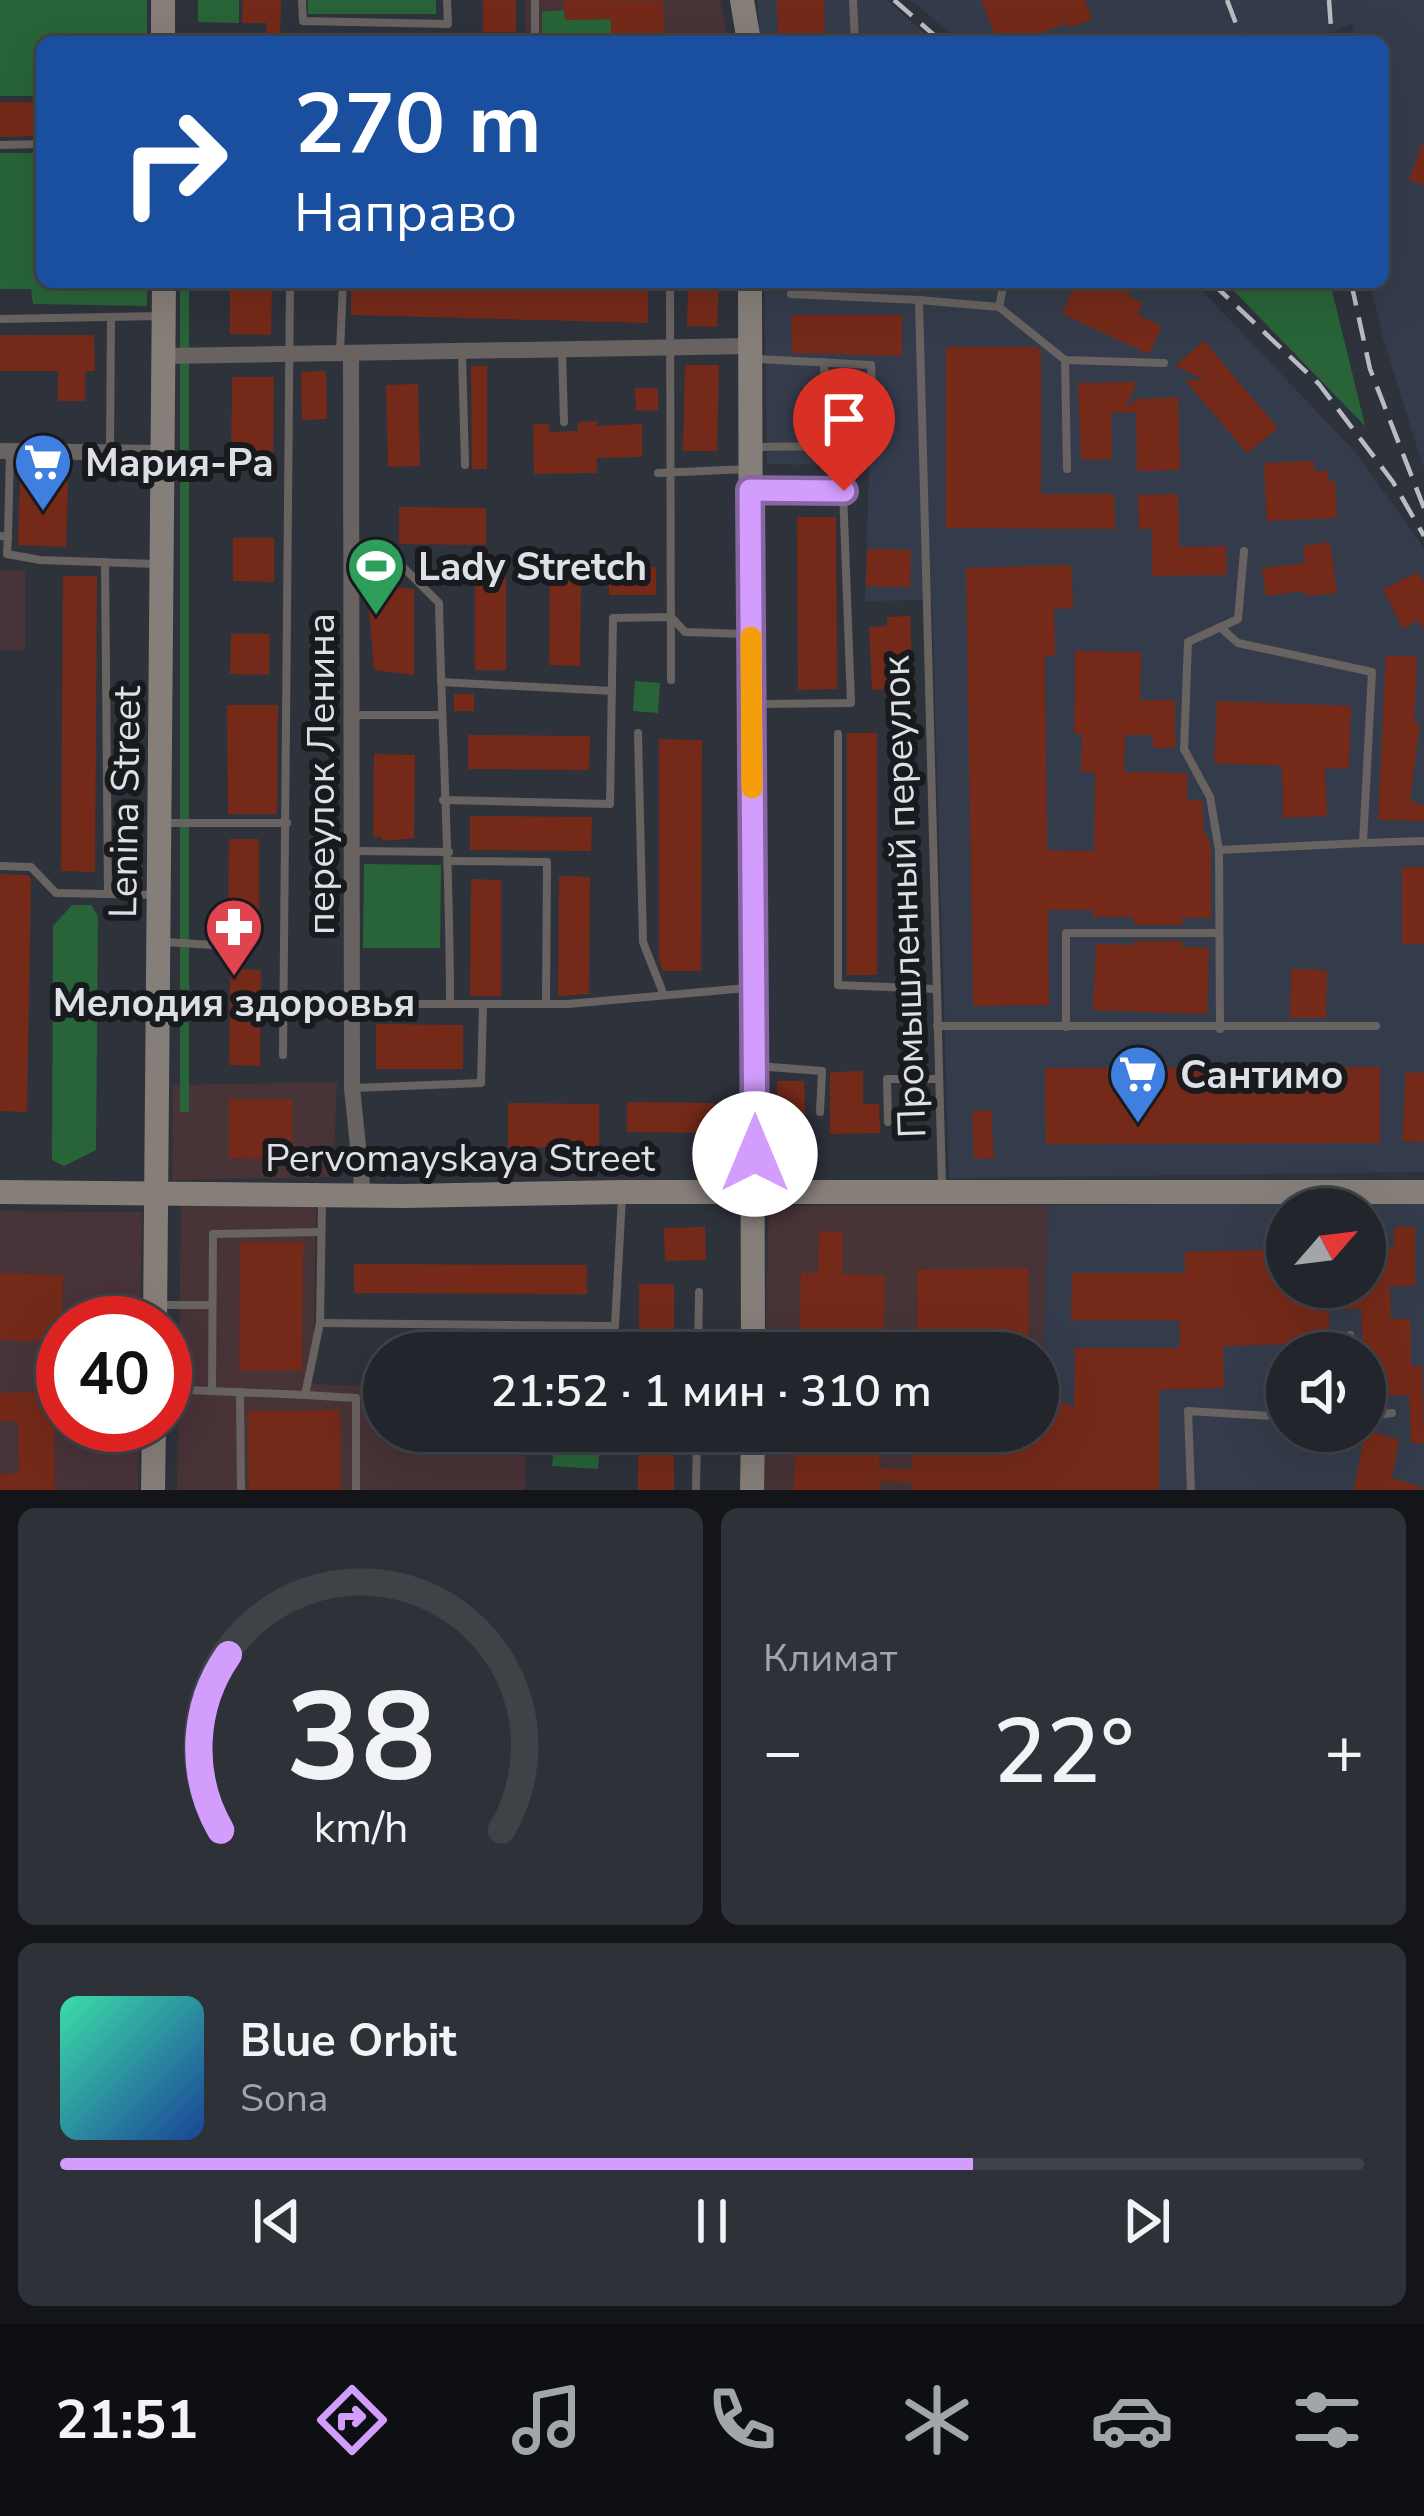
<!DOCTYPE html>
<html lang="ru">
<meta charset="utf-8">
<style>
:root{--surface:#22262c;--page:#2e3238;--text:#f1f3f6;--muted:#a2a5a9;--line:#3f4348;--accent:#d29dfd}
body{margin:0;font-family:"Nunito Sans",sans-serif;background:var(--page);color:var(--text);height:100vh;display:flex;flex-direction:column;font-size:45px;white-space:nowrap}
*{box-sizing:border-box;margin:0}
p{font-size:39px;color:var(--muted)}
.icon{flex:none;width:66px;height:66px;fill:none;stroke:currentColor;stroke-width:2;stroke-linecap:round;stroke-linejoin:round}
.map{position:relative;height:1490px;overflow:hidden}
.details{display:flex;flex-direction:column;gap:18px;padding:18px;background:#131518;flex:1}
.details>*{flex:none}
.top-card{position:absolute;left:36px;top:36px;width:1353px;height:252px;border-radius:18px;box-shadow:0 12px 48px #0002,0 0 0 3px var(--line);background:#1a4fa0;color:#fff;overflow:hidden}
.needle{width:78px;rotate:62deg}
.tools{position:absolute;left:1266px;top:1188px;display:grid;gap:24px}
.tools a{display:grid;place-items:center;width:120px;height:120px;border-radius:50%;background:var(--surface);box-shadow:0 12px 48px #0002,0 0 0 3px var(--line);font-size:60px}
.speed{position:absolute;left:36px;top:1296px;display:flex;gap:24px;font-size:60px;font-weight:700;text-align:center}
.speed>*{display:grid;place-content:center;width:156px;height:156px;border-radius:50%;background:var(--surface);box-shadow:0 12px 48px #0002,0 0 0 3px var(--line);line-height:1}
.speed .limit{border:18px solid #d22;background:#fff;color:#111}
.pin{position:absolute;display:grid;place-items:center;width:102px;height:102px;color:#fff;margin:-123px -51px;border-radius:50% 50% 50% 0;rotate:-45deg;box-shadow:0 0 12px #0007}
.pin .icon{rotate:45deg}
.me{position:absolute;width:132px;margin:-66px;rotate:0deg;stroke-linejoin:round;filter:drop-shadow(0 0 9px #0008)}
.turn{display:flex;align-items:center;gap:42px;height:252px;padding:0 60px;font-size:54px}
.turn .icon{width:156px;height:156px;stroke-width:2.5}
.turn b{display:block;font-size:84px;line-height:102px}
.big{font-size:90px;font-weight:600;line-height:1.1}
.details .tile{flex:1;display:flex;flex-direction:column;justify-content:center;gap:18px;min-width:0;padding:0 42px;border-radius:18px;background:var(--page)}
.details .dial{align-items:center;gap:0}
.dial svg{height:312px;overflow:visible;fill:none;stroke:var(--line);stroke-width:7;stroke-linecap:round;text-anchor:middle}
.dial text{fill:var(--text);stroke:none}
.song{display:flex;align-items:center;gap:36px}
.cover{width:144px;height:144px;border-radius:18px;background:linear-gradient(135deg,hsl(160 70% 55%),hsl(220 70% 35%))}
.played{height:12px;border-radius:6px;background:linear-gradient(90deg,var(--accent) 70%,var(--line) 70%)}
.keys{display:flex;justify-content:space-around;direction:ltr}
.heat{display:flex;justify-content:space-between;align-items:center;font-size:66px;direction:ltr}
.details .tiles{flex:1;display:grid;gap:18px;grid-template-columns:1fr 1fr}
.tile:last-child{grid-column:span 2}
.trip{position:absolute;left:363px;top:1332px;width:696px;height:120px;border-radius:60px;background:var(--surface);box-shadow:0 12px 48px #0002,0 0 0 3px var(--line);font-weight:600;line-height:120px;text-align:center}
.tabs{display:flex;height:192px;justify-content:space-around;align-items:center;background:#0e0f12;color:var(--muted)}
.tabs .icon{width:84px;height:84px}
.tabs .selected{color:var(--accent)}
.tabs b{font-size:54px;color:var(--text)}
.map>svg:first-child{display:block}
</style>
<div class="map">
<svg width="1424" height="1490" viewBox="0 0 1424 1490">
<rect width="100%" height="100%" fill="#2e323b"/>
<g fill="#483337">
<polygon points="525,0 720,0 729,42 526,42"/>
<polygon points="337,1082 333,1177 172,1180 173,1085"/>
<polygon points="181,1201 316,1206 313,1384 384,1387 384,1431 527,1431 525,1490 177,1490"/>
<polygon points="1049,1205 1043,1374 1062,1386 1065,1490 762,1490 763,1431 1038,1431 1038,1353 765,1353 769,1206"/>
</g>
<g fill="#343c4b" fill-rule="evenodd">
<polygon points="758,0 886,0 935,42 759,42"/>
<polygon points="911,0 1424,0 1424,469 1382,335 1370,282 1383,282 1383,42 1351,42 1353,23 1312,42 960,42"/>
<polygon points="764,282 1194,282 1356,453 1424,548 1424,1172 949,1178 932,600 865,601 869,466 767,464"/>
<path d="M 1424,1203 L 1424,1490 L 1065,1490 L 1062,1386 L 1042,1382 L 1049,1205 ZM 1287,1209 L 1365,1209 L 1365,1287 L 1287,1287 ZM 1287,1353 L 1365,1353 L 1365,1431 L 1287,1431 Z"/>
</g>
<g fill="#483338">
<rect x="0" y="570" width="25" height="80"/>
<polygon points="0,1211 142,1212 140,1323 63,1323 63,1425 139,1425 138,1490 0,1490"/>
</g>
<g fill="#286438">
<polygon points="0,0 147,0 147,42 42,42 42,96 0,96"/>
<polygon points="198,0 239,0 239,23 198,22"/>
<rect x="308" y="0" width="128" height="14"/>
<polygon points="564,10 565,20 611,19 611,42 542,42 542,12"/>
<polygon points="0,153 42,153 42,282 147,282 147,306 33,304 31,289 0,289"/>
<rect x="180" y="282" width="9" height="830"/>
<polygon points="1225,282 1330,282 1365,426"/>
<polygon points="635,681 660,683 658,713 633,711"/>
<polygon points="364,864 441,865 440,948 363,948"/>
<polygon points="72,905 91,905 98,916 96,1150 64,1166 52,1160 53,926"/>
<polygon points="555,1431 601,1431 598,1469 552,1466"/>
</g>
<g fill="#752a19">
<polygon points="243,0 281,0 280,42 266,42 267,23 242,23"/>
<rect x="483" y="0" width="33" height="32"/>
<polygon points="564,0 663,1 664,42 611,42 611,19 565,20"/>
<polygon points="777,0 824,0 825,42 778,42"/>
<polygon points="981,0 1085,0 1092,19 1069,28 1067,23 1019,42 998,42"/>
<polygon points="0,102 42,102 42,136 0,137"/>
<polygon points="1422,144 1424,145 1424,185 1409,180"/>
<polygon points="230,282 272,282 271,335 230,334"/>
<polygon points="351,282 489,282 489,287 648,289 648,323 351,315"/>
<polygon points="688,282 719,282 717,327 687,326"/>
<polygon points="1076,282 1135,282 1128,296 1143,303 1138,315 1162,326 1149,354 1062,314"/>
<polygon points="791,315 902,315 902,356 792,353"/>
<polygon points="0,335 94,335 95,371 85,371 85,401 58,401 58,371 0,371"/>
<polygon points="1204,341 1278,428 1247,453 1185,380 1205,380 1175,366"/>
<polygon points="946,347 1036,347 1041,351 1041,494 1114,494 1115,529 946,528"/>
<polygon points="685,365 719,365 717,451 683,451"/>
<polygon points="471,366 487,366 487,469 472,469"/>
<polygon points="326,371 327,419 302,420 301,372"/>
<polygon points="835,371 861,373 861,447 835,443"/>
<polygon points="232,377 274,377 273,468 231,468"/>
<polygon points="1137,382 1125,409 1136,399 1178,397 1180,470 1137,471 1136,412 1111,413 1112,459 1081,460 1078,383"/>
<polygon points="418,384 420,466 388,467 386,385"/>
<polygon points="635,388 658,388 658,410 636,411"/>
<polygon points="597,421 597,426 642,424 642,457 597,458 597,473 534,474 533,424 549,424 549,432 578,431 578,422"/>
<polygon points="1314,461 1314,471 1328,471 1328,481 1335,481 1337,518 1267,521 1264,463"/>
<polygon points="20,479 68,481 66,547 18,545"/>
<polygon points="1178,494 1179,547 1226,546 1227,575 1152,576 1152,529 1139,529 1138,495"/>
<polygon points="399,507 486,508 486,545 399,544"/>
<polygon points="797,517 836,517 837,689 798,690"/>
<polygon points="233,538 274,538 274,582 233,581"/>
<polygon points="1330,542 1337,593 1306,596 1305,591 1266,596 1262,568 1305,563 1303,546"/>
<polygon points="867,549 911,550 910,587 866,586"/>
<polygon points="1071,565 1073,608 1054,609 1055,655 1045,656 1047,850 1094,851 1095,772 1081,772 1082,734 1074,734 1075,651 1141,652 1140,700 1175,700 1175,748 1153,748 1153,735 1125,735 1124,772 1187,773 1187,800 1202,800 1204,835 1208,835 1211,851 1211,918 1183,918 1182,925 1134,925 1134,917 1093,917 1093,910 1048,910 1049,1005 973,1006 966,568"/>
<rect x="609" y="567" width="47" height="28"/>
<polygon points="550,570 581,570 580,666 549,665"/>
<polygon points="1418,572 1424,583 1424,631 1419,620 1403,629 1383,589"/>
<rect x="475" y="574" width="31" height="96"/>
<polygon points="63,576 97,576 95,872 61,871"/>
<polygon points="390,586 414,589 414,675 374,670 369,610 374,610 374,589 390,589"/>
<polygon points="910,616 913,687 872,690 869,627 887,626 887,617"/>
<polygon points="231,634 270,634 269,675 230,674"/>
<polygon points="1386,655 1417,657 1414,723 1420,723 1410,800 1424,806 1424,821 1378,820"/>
<rect x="454" y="694" width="20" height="17"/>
<polygon points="1217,701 1351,706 1349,769 1325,768 1327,816 1283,818 1282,766 1214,763"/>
<polygon points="227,705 278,705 277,814 228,814"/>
<rect x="847" y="733" width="30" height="242"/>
<polygon points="468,735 590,736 589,770 468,769"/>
<polygon points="659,739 702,740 701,971 663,971 659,959"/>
<polygon points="374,754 415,755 414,838 382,841 382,837 373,837"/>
<polygon points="470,816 592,817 591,851 470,850"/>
<polygon points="229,839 259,839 259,935 228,935"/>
<rect x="1402" y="867" width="22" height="77"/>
<polygon points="0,874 27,875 31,879 27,1112 0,1111"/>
<polygon points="559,876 590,877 589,994 558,996"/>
<polygon points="471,879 501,880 501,996 470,996"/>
<polygon points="1134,941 1182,941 1182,947 1209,948 1207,1014 1093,1010 1096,944 1134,945"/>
<polygon points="230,969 261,970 260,1066 229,1065"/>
<polygon points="1291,969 1327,970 1326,1018 1290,1018"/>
<polygon points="376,1024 463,1025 463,1069 376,1069"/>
<polygon points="1380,1067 1380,1143 1046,1144 1045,1068"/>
<polygon points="863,1071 863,1104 879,1104 880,1133 830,1134 830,1072"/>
<polygon points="1406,1072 1424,1073 1424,1142 1402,1141"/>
<polygon points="777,1081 804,1081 806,1130 776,1131"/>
<polygon points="229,1099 292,1100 292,1159 229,1158"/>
<polygon points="627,1102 715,1103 714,1133 627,1132"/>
<polygon points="508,1103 599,1104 599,1148 508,1147"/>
<polygon points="991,1110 994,1158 974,1159 972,1111"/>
<polygon points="705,1227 706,1260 665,1261 664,1228"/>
<polygon points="1394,1227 1415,1227 1415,1286 1390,1286 1391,1319 1410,1319 1411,1366 1422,1366 1424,1443 1411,1443 1409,1395 1365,1396 1361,1309 1329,1310 1330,1353 1298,1353 1298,1344 1223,1346 1224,1388 1159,1390 1159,1490 912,1490 912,1482 879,1481 879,1490 794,1490 796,1431 880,1431 879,1468 912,1470 912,1431 1038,1431 1038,1390 1074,1408 1075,1348 1180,1348 1179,1320 1071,1320 1072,1273 1185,1273 1185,1252 1287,1249 1287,1287 1365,1287 1365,1247 1394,1247"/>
<polygon points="819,1231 842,1232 842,1274 885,1276 883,1353 799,1353 801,1273 818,1273"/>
<polygon points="240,1242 303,1242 302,1370 239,1370"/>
<polygon points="354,1264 587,1265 587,1294 354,1293"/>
<polygon points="1028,1268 1029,1353 918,1353 917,1270"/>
<polygon points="0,1273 63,1275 61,1342 0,1340"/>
<rect x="639" y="1284" width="35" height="69"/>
<polygon points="37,1392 37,1405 54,1405 55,1490 0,1490 0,1474 19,1473 18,1421 0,1421 0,1393"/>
<polygon points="340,1410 341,1490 249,1490 248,1411"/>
<polygon points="1365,1429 1399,1440 1392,1478 1422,1487 1421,1490 1354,1490"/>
<rect x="638" y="1431" width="36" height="59"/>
</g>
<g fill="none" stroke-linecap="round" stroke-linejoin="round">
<g stroke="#686360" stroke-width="8">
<polyline points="302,0 303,21 448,24 447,0"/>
<polyline points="535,0 535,42"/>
<polyline points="853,0 855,42"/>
<polyline points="0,145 42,144"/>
<polyline points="670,282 671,680"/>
<polyline points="791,294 919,300"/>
<polyline points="999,307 1004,282"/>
<polyline points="0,319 160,316"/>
<polyline points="562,351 564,422"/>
<polyline points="340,352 343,282"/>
<polyline points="462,353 465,465"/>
<polyline points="1065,360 1067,469"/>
<polyline points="824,362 826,450"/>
<path d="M 752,447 C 772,447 791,446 811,447 C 833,448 854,464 875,450 L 871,365 L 758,359"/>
<polyline points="110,452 111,317"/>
<polyline points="658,473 749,469"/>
<polyline points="0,536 8,537 10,451"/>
<polyline points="8,537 7,554 40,560 156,564"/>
<path d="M 354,560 L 397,561 L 439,603 C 442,737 450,870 450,1004"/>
<polyline points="105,562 108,894"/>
<polyline points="441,682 612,691"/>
<polyline points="756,704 851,703 843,491 758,490"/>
<polyline points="354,715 441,715"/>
<polyline points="638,733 643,942 663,993"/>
<polyline points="838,734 838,985 936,989"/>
<polyline points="443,800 610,804 613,618 671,617 685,632 744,634"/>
<polyline points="163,823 287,823"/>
<polyline points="1363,843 1424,841"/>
<polyline points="1219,850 1210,797 1184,749 1188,642 1238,619 1244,551"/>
<polyline points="355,851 449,852"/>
<polyline points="450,861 547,862 546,1004"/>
<polyline points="0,866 31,867 56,893 157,895"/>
<polyline points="165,942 230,946"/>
<polyline points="355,1004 568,1004 747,988"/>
<polyline points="937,1026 1376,1026"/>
<polyline points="1066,1027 1066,933 1219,933"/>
<polyline points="1220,1029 1219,850 1363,843 1372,672 1238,643 1220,627"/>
<polyline points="283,1055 290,282"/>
<polyline points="757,1066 822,1071 820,1112"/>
<polyline points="354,1088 481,1083 483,1004"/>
<polyline points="888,1122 887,1079 939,1079"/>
<polyline points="942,1185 919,300 999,307 1065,360 1164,363"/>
<polyline points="163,1305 212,1305"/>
<polyline points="74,1323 75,1309"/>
<polyline points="320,1323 615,1326 622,1197"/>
<polyline points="698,1353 699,1292"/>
<polyline points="1348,1353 1350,1335"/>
<polyline points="165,1389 305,1395 320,1323 322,1202"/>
<polyline points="212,1391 213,1234 321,1232"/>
<polyline points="240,1392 241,1490"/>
<polyline points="305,1395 356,1398 356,1490"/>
<polyline points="1365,1417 1392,1413"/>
<polyline points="696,1490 697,1431"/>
<polyline points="1191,1490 1188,1411 1287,1417"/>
</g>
<g stroke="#686360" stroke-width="16">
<polyline points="351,353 352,1088 363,1195"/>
<polyline points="164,356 750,346"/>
<polyline points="0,451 165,453"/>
</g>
<g stroke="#867e79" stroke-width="24">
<polyline points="163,0 163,42"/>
<polyline points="742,0 749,42"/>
<polyline points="750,282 753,1353"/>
<polyline points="0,1192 404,1196 623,1192 1424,1192"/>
<polyline points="155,1323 164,282"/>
<polyline points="153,1490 154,1425"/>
<polyline points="752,1490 753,1431"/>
</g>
<g stroke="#b9bcc3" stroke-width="4.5" stroke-dasharray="24 12" stroke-linecap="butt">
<polyline points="894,0 942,42"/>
<polyline points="1227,0 1243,42"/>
<polyline points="1329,0 1332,42"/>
<polyline points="1211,282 1319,384 1393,482 1424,536"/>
<polyline points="1351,282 1370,369 1424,508"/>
</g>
</g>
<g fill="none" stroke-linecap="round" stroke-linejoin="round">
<g stroke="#8866a4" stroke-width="30">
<polyline id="route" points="755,1154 750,490 844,491"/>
</g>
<use href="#route" stroke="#d29dfd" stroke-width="21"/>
<polyline stroke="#f59e0b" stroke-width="21" points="751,637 752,788"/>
</g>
<defs>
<g id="supermarket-pin" transform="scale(3)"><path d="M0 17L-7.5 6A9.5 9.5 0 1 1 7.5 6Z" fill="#3f7fe0" stroke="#181a1e"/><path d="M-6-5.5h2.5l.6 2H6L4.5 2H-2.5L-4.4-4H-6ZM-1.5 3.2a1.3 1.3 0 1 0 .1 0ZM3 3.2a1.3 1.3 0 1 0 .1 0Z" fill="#fff"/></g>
<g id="stadium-pin" transform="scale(3)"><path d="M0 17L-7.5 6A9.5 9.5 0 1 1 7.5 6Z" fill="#2e9e5b" stroke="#181a1e"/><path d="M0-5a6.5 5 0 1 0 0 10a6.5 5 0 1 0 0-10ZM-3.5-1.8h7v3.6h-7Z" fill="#fff"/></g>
<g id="pharmacy-pin" transform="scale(3)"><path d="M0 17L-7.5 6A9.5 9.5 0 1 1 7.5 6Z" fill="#e0444e" stroke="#181a1e"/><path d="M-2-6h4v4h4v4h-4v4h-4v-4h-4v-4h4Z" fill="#fff"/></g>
</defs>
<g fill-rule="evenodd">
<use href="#supermarket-pin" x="43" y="462"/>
<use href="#stadium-pin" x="376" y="566"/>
<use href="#pharmacy-pin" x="234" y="927"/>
<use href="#supermarket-pin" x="1138" y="1074"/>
</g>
<g text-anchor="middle" stroke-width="12" stroke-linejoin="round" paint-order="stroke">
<g font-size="39" font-weight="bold" fill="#dde0e6" stroke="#181a1e" text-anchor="start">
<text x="85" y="476">Мария-Ра</text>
<text x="418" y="580">Lady Stretch</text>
<text x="234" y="1016" text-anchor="middle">Мелодия здоровья</text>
<text x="1180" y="1088">Сантимо</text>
</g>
<g font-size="39" fill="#dde0e6" stroke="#181a1e">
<text transform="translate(320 774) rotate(-90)" y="14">переулок Ленина</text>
<text transform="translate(124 802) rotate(-89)" y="14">Lenina Street</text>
<text transform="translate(903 897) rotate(-92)" y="14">Промышленный переулок</text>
<text x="460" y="1171">Pervomayskaya Street</text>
</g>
</g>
</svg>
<div class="tools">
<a><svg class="needle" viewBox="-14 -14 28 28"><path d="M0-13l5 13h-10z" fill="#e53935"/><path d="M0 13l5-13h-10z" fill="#a2a5a9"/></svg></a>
<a><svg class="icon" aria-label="sound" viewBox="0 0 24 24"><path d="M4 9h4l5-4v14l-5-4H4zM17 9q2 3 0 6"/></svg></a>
</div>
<div class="speed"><div class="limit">40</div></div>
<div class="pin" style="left:844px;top:491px;background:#d93025"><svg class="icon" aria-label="arrive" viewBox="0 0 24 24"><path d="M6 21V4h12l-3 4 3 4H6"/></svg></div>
<svg class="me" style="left:755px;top:1154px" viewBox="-20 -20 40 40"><circle r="19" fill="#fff"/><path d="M0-13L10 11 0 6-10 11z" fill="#d29dfd"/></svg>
<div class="trip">21:52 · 1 мин · 310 m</div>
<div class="top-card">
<div class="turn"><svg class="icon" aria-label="right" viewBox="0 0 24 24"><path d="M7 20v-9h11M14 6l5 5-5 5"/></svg><div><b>270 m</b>Направо</div></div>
</div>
</div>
<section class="details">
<div class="tiles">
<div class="tile dial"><svg viewBox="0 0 100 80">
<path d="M14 69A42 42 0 1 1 86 69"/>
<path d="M14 69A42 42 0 0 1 16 24" stroke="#d29dfd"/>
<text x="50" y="56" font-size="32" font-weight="700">38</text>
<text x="50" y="72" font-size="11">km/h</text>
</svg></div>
<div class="tile"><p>Климат</p>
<div class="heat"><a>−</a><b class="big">22°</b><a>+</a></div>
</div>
<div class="tile">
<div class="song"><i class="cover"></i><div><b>Blue Orbit</b><p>Sona</p></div></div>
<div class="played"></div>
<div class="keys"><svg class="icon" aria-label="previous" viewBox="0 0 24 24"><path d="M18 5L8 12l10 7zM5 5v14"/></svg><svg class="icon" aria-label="pause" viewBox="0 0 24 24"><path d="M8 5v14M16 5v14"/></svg><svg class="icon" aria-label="next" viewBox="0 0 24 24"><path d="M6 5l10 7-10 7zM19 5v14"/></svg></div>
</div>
</div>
</section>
<nav class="tabs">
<b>21:51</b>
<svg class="icon selected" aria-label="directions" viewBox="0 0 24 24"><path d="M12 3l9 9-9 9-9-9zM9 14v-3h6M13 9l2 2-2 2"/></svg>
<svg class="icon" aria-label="music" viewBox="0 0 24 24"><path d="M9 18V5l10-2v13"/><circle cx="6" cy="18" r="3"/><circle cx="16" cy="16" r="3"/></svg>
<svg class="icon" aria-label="phone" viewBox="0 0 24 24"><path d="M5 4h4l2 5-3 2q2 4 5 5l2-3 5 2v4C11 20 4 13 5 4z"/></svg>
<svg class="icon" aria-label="climate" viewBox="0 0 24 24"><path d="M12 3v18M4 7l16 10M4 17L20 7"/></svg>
<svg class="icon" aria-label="car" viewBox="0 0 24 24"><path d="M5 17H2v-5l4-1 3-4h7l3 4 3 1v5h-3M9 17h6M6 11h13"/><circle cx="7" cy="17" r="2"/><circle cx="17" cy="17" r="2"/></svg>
<svg class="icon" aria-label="filters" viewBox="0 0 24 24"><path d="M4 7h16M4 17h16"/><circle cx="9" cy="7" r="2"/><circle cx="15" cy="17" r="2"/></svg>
</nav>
